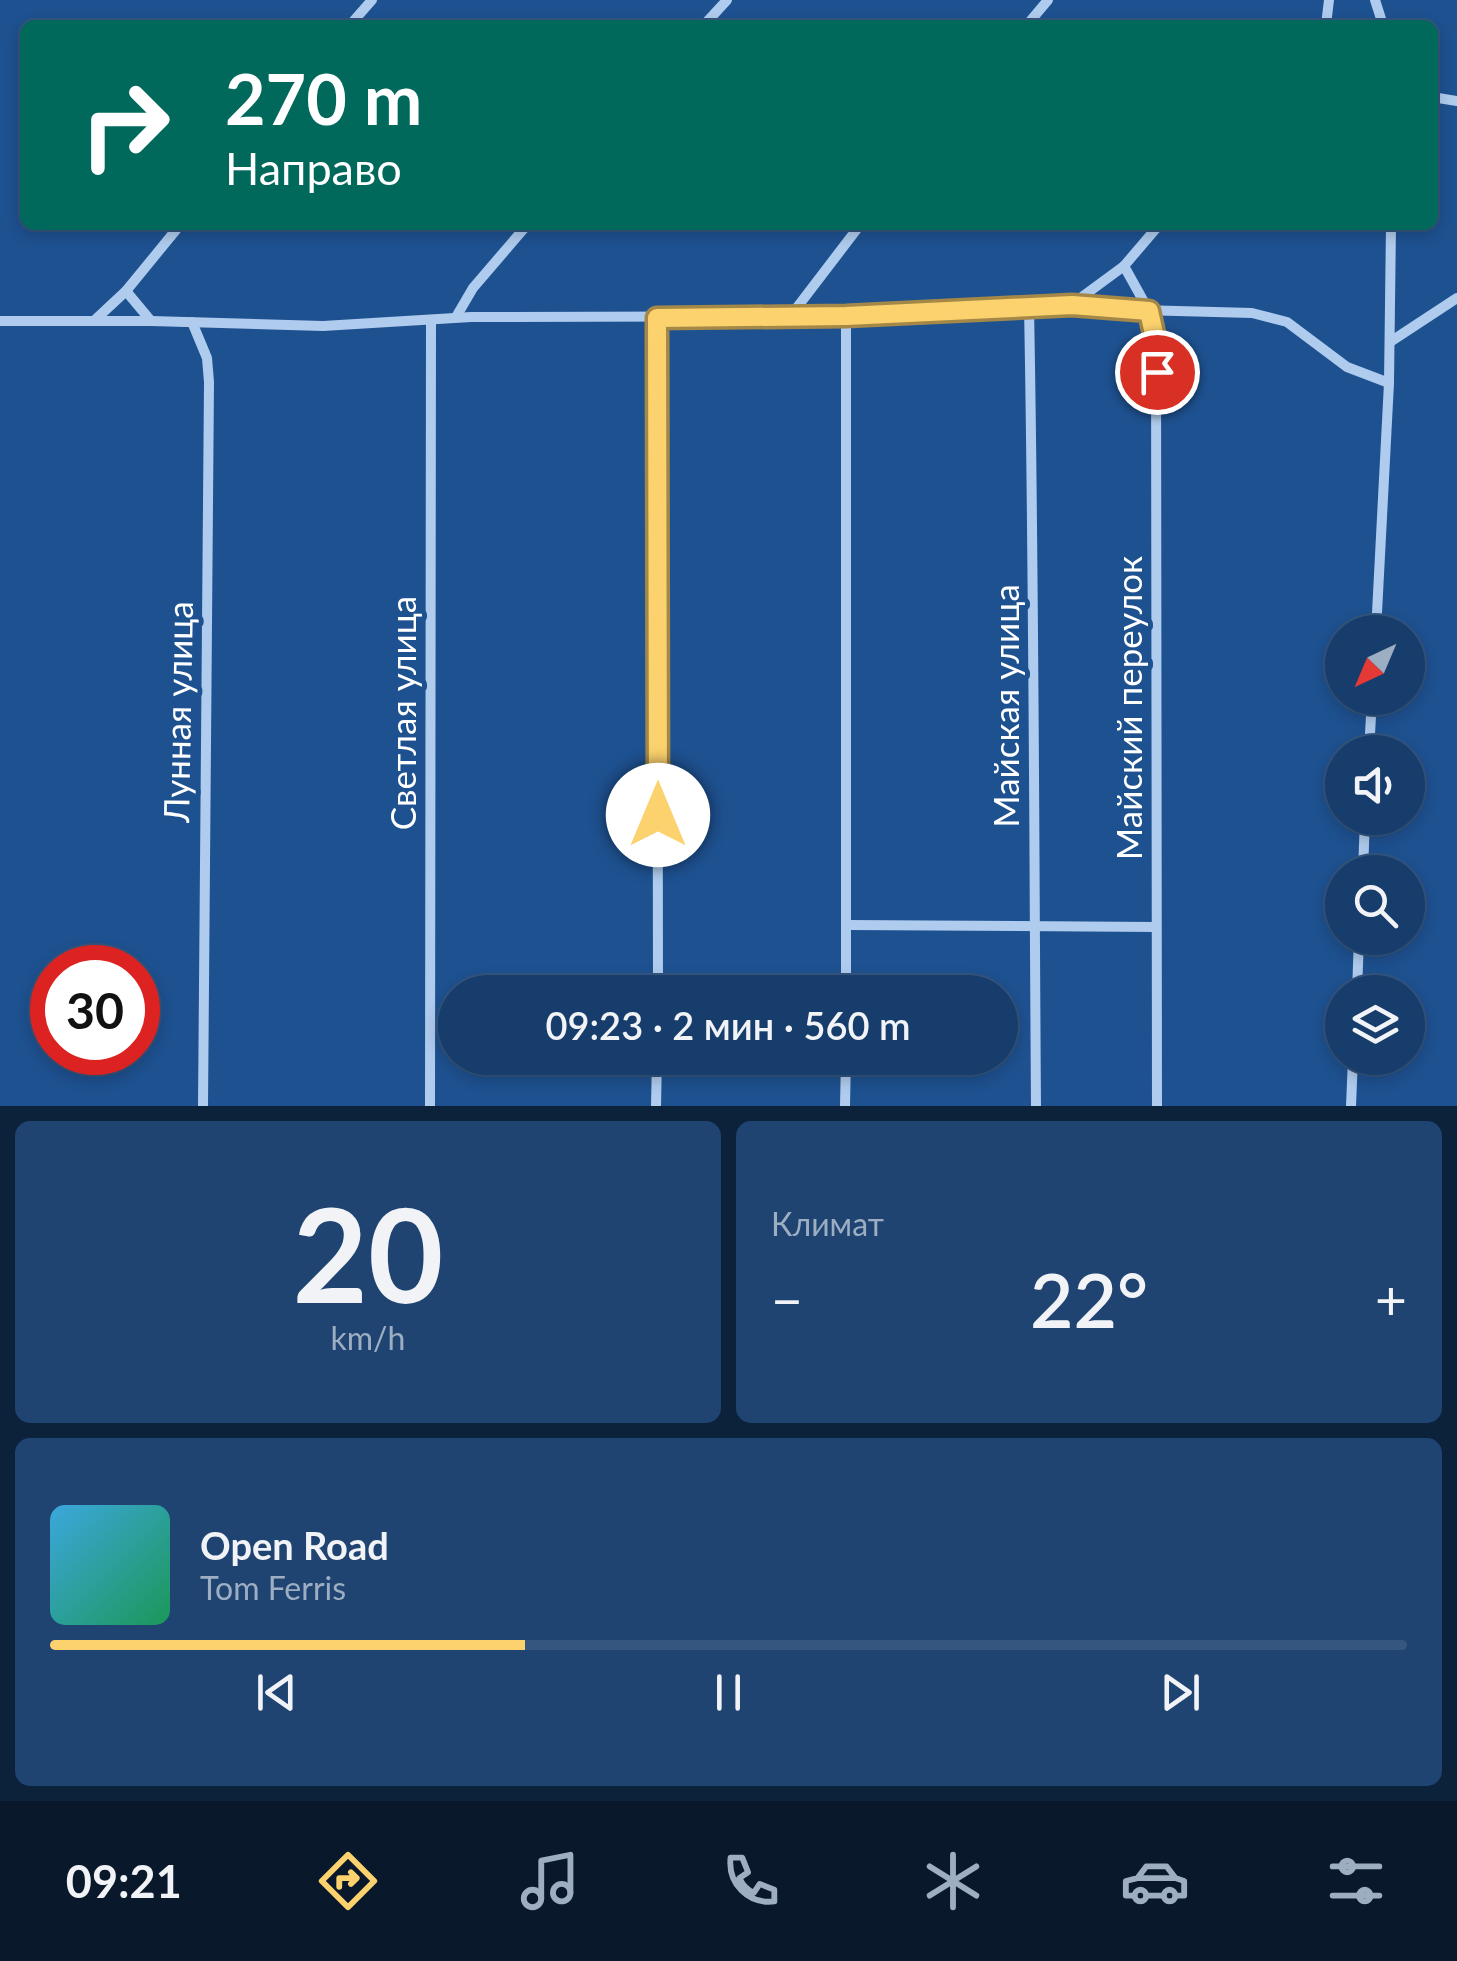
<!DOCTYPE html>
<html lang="ru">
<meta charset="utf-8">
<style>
:root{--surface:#163d6c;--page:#1f4472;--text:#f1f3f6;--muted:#9eaec2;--line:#35567f;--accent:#fcd26e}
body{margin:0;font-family:Lato,sans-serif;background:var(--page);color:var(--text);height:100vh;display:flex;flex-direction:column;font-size:38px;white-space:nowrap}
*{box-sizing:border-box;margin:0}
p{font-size:32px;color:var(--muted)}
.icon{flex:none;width:55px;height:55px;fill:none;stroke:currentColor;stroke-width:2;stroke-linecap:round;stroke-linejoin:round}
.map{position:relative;height:1106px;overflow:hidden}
.side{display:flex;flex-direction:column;gap:15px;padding:15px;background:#0c223b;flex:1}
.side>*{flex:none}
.top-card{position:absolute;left:20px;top:20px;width:1418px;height:210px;border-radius:15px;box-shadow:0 5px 15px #0003,0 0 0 2px var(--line);background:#00695c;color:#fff;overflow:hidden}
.needle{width:65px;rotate:224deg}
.controls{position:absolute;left:1325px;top:615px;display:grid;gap:20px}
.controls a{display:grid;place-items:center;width:100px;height:100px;border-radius:50%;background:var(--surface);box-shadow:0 5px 15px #0003,0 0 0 2px var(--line);font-size:50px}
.speed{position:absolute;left:30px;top:945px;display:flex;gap:20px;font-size:50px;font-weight:700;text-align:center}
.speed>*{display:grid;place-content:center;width:130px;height:130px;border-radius:50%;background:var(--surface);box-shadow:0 5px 15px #0003,0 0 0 2px var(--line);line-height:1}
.speed .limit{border:15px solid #d22;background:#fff;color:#111}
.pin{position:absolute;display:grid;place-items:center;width:85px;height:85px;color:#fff;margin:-42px;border:5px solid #fff;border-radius:50%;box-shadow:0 2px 10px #0007}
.me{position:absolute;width:110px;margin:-55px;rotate:0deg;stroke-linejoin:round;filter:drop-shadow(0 0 8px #0008)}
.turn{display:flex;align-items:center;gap:35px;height:210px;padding:0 40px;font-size:45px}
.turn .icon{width:130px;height:130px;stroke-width:2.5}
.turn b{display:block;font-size:70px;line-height:85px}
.big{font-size:75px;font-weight:600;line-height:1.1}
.side .tile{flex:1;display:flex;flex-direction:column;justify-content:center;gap:15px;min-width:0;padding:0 35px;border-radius:15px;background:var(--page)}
.side .dial{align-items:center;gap:0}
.dial b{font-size:130px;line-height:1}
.song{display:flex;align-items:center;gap:30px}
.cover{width:120px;height:120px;border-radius:15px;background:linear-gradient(135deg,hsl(200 70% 55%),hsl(150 70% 35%))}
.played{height:10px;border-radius:5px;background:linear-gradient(90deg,var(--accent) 35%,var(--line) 35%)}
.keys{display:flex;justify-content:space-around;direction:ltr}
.heat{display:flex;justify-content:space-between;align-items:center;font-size:55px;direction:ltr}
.side .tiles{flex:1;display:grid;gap:15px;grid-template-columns:1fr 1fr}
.tile:last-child{grid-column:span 2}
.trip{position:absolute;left:438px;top:975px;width:580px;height:100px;border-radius:50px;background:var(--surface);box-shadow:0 5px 15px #0003,0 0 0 2px var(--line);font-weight:600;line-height:100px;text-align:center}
.menu{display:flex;height:160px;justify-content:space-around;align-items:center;background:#09182b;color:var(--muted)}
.menu .icon{width:70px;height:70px}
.menu .active{color:var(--accent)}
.menu b{font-size:45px;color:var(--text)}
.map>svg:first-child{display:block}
</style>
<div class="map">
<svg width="1457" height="1106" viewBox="0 0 1457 1106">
<rect width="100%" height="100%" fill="#1e5190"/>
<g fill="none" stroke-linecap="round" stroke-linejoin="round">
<g stroke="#afcbed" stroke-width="10">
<polyline points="1375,0 1383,25"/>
<polyline points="350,25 372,0"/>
<polyline points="704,25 727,0"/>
<polyline points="1027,25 1048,0"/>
<polyline points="1326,25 1329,0"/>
<polyline points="1432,97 1457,101"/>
<polyline points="1124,266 1159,225"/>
<polyline points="126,291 151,321"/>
<polyline points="1071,305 1102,309 1252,313 1287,322 1347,367 1389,383"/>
<path d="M 1029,306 C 1034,573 1034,839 1036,1106"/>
<polyline points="792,314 860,225"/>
<polyline points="846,316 846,992"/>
<polyline points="456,317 473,288 527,225"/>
<polyline points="657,318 658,992"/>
<polyline points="96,319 126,291 180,225"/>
<polyline points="0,321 151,321 323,326 471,317 846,316 1071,305 1124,266 1149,311 1156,343 1157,1106"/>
<polyline points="192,322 207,358 209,382 203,1106"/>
<polyline points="1390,342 1457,298"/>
<polyline points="1376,632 1389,383 1391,225"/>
<polyline points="1369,752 1372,698"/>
<polyline points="1363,872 1365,818"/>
<polyline points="847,925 1156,927"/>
<polyline points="1357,992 1359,938"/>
<polyline points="430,1106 431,320"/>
<polyline points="656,1106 657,1058"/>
<polyline points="845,1106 846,1058"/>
<polyline points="1351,1106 1353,1058"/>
</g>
</g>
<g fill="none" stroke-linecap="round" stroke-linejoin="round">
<g stroke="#a48848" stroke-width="25">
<polyline id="route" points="658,815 657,318 846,316 1072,305 1149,311 1156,343 1157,372"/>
</g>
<use href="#route" stroke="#fcd26e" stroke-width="18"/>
</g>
<g text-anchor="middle" stroke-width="10" stroke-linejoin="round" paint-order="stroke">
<g font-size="35" fill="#fff" stroke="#1e5190">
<text transform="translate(1007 706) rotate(-90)" y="12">Майская улица</text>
<text transform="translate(1130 708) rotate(-90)" y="12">Майский переулок</text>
<text transform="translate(179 712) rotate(-89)" y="12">Лунная улица</text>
<text transform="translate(404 713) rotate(-90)" y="12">Светлая улица</text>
</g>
</g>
</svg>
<div class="controls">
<a><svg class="needle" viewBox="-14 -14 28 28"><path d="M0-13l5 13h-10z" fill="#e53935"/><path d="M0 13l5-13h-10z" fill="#9eaec2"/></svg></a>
<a><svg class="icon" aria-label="sound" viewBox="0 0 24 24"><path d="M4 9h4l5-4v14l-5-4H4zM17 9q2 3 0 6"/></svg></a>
<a><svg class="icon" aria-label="search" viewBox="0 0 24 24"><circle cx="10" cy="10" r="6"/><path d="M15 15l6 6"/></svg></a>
<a><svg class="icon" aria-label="layers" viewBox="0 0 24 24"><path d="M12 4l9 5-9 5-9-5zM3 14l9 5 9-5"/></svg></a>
</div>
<div class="speed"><div class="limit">30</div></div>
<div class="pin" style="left:1157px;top:372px;background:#d93025"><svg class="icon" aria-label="arrive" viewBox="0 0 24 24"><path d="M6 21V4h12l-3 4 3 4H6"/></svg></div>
<svg class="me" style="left:658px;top:815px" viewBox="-20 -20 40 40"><circle r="19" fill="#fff"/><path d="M0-13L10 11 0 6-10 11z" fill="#fcd26e"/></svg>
<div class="trip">09:23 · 2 мин · 560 m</div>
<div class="top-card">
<div class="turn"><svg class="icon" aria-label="right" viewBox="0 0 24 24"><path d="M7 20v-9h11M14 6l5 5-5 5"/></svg><div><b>270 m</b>Направо</div></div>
</div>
</div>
<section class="side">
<div class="tiles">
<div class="tile dial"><b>20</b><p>km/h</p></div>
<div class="tile"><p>Климат</p>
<div class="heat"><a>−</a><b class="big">22°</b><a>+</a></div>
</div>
<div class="tile">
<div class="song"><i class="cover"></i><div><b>Open Road</b><p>Tom Ferris</p></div></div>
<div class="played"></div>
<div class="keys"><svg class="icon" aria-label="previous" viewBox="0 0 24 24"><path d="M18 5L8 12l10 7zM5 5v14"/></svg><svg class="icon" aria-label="pause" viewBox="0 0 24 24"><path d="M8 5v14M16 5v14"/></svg><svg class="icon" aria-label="next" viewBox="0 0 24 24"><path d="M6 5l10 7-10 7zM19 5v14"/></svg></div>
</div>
</div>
</section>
<nav class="menu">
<b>09:21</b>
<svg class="icon active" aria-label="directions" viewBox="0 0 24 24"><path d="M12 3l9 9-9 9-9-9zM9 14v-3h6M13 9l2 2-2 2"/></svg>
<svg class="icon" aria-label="music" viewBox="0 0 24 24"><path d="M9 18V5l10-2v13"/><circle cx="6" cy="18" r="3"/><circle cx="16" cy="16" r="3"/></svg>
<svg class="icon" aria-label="phone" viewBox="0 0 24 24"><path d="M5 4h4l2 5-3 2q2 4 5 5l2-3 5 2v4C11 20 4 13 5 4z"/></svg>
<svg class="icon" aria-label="climate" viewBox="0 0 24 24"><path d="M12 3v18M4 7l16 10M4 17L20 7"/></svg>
<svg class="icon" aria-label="car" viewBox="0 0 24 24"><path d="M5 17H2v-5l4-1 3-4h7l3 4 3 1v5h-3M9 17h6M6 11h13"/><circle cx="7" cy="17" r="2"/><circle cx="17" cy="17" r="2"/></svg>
<svg class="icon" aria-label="filters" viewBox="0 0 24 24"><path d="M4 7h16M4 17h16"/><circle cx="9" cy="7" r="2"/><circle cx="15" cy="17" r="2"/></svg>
</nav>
